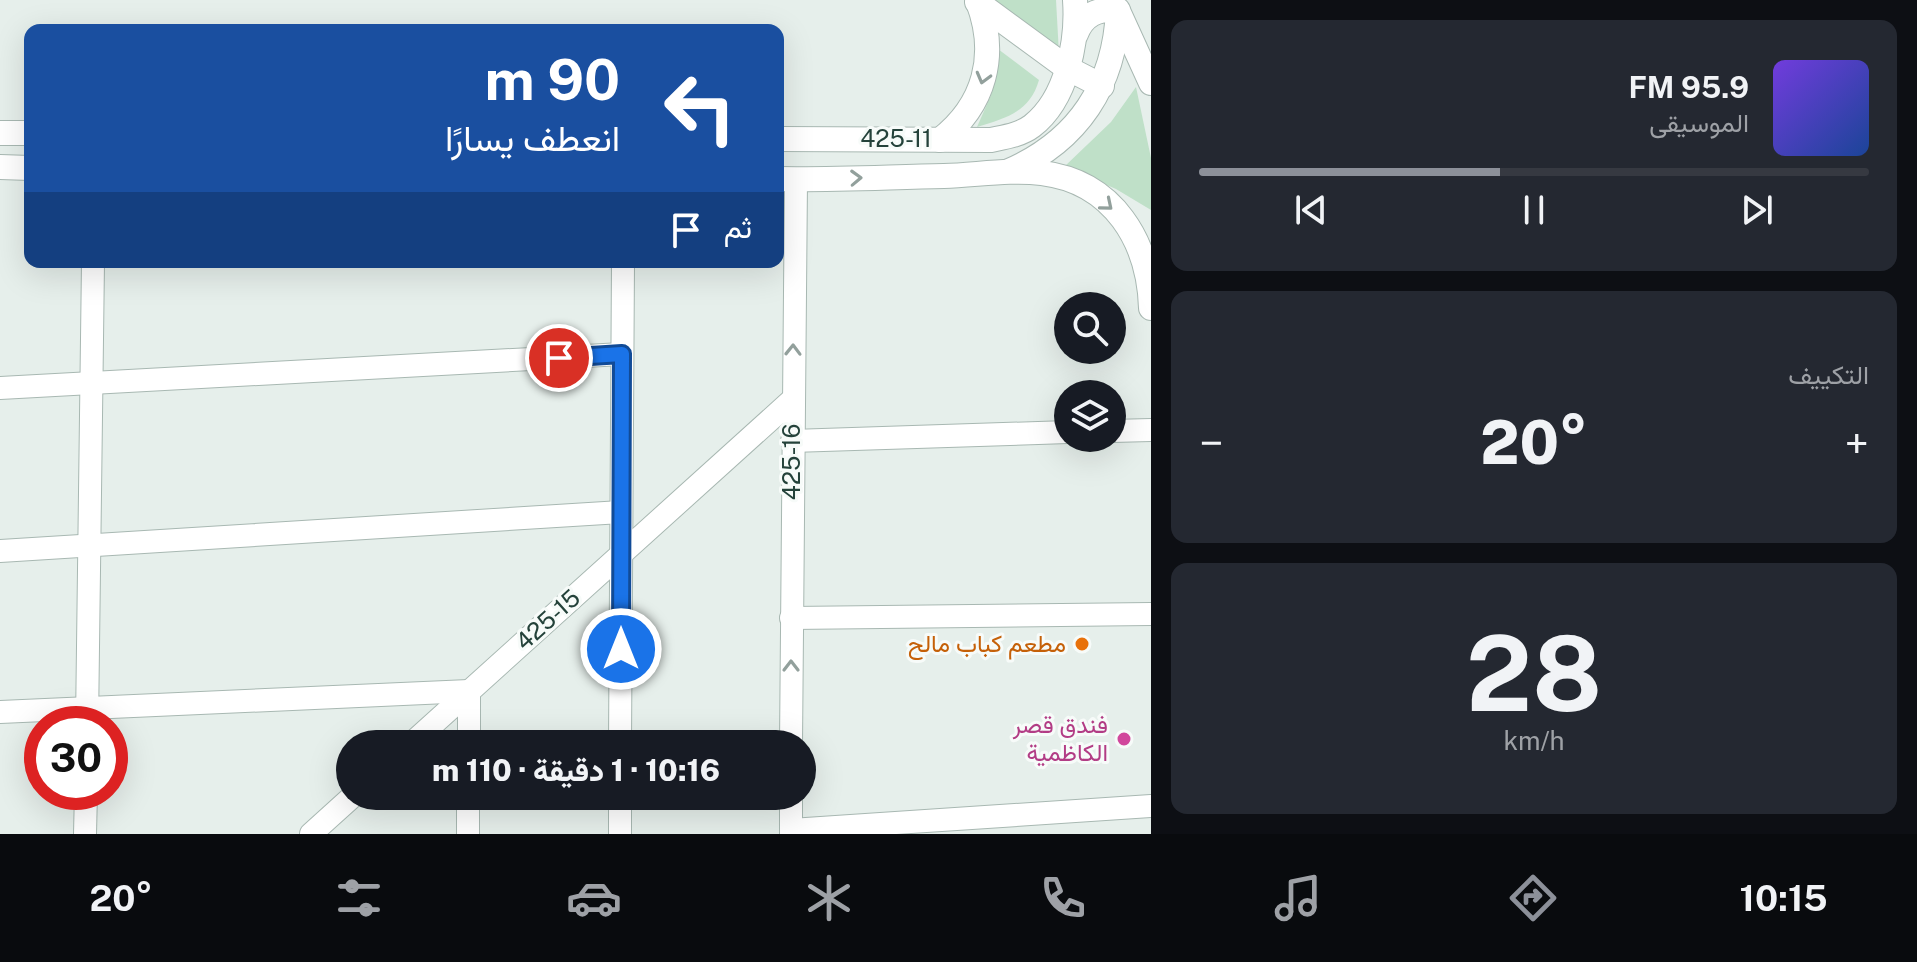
<!DOCTYPE html>
<html lang="ar">
<meta charset="utf-8">
<style>
:root{--surface:#171b24;--page:#242831;--text:#f1f3f6;--muted:#9ea1a6;--line:#363941;--accent:#8c9099}
body{margin:0;font-family:"Public Sans",Vazirmatn,sans-serif;background:var(--page);color:var(--text);direction:rtl;height:100vh;display:flex;flex-direction:column;font-size:30px;white-space:nowrap}
*{box-sizing:border-box;margin:0}
p{font-size:26px;color:var(--muted)}
.icon{flex:none;width:44px;height:44px;fill:none;stroke:currentColor;stroke-width:2;stroke-linecap:round;stroke-linejoin:round}
.map{position:relative;flex:1;overflow:hidden;direction:ltr}
.panel{display:flex;flex-direction:column;gap:20px;padding:20px;background:#0d0f14;width:766px}
.panel>*{flex:none}
.guide{position:absolute;left:24px;top:24px;width:760px;height:244px;border-radius:16px;box-shadow:0 8px 32px #0002;direction:rtl;background:#1a4fa0;color:#fff;overflow:hidden}
.buttons{position:absolute;left:1054px;top:292px;display:grid;gap:16px}
.buttons a{display:grid;place-items:center;width:72px;height:72px;border-radius:50%;background:var(--surface);box-shadow:0 8px 32px #0002;font-size:40px}
.speed{position:absolute;left:24px;top:706px;display:flex;gap:16px;font-size:40px;font-weight:700;text-align:center}
.speed>*{display:grid;place-content:center;width:104px;height:104px;border-radius:50%;background:var(--surface);box-shadow:0 8px 32px #0002;line-height:1}
.speed .limit{border:12px solid #d22;background:#fff;color:#111}
.pin{position:absolute;display:grid;place-items:center;width:68px;height:68px;color:#fff;margin:-34px;border:4px solid #fff;border-radius:50%;box-shadow:0 2px 8px #0007}
.me{position:absolute;width:88px;margin:-44px;rotate:0deg;stroke-linejoin:round;filter:drop-shadow(0 0 6px #0008)}
.turn{display:flex;align-items:center;gap:28px;height:168px;padding:0 32px;font-size:36px}
.turn .icon{width:104px;height:104px;stroke-width:2.5}
.turn b{display:block;font-size:56px;line-height:68px}
.then{display:flex;align-items:center;height:76px;padding:0 32px;background:#0003;gap:16px;font-size:30px}
.big{font-size:60px;font-weight:800;line-height:1.1}
.panel .widget{flex:1;display:flex;flex-direction:column;justify-content:center;gap:12px;min-width:0;padding:0 28px;border-radius:16px;background:var(--page)}
.panel .dial{align-items:center;gap:0}
.dial b{font-size:104px;line-height:1}
.song{display:flex;align-items:center;gap:24px}
.cover{width:96px;height:96px;border-radius:12px;background:linear-gradient(135deg,hsl(260 70% 55%),hsl(220 70% 35%))}
.played{height:8px;border-radius:4px;background:linear-gradient(90deg,var(--accent) 45%,var(--line) 45%)}
.keys{display:flex;justify-content:space-around;direction:ltr}
.heat{display:flex;justify-content:space-between;align-items:center;font-size:44px;direction:ltr}
.trip{position:absolute;left:336px;top:730px;width:480px;height:80px;border-radius:40px;background:var(--surface);box-shadow:0 8px 32px #0002;font-weight:800;line-height:80px;text-align:center;direction:rtl}
.dock{display:flex;height:128px;justify-content:space-around;align-items:center;background:#090b0e;color:var(--muted)}
.dock .icon{width:56px;height:56px}
.dock .current{color:var(--accent)}
.dock b{font-size:36px;color:var(--text)}
main{display:flex;flex:1;min-height:0}
.map>svg:first-child{display:block}
</style>
<main>
<section class="panel">
<div class="widget">
<div class="song"><i class="cover"></i><div><b>95.9 FM</b><p>الموسيقى</p></div></div>
<div class="played"></div>
<div class="keys"><svg class="icon" aria-label="previous" viewBox="0 0 24 24"><path d="M18 5L8 12l10 7zM5 5v14"/></svg><svg class="icon" aria-label="pause" viewBox="0 0 24 24"><path d="M8 5v14M16 5v14"/></svg><svg class="icon" aria-label="next" viewBox="0 0 24 24"><path d="M6 5l10 7-10 7zM19 5v14"/></svg></div>
</div>
<div class="widget"><p>التكييف</p>
<div class="heat"><a>−</a><b class="big">20°</b><a>+</a></div>
</div>
<div class="widget dial"><b>28</b><p>km/h</p></div>
</section>
<div class="map">
<svg width="1151" height="834" viewBox="0 0 1151 834">
<rect width="100%" height="100%" fill="#e6efeb"/>
<g fill="#bfe0c8">
<polygon points="991,0 1056,0 1059,54"/>
<path d="M 998,49 L 1039,80 C 1030,112 1006,118 977,127 L 991,95 Z"/>
<polygon points="1136,87 1151,158 1151,210 1116,189 1064,167 1111,122"/>
</g>
<g fill="none" stroke-linecap="round" stroke-linejoin="round">
<g stroke="#a8b8b2" stroke-width="24">
<g id="minor">
<polyline points="0,388 622,354"/>
<polyline points="1112,431 1151,430"/>
<polyline points="792,441 1068,432"/>
<polyline points="0,551 621,512"/>
<polyline points="791,618 1151,614"/>
<polyline points="0,712 469,691 469,744"/>
<polyline points="87,724 93,262"/>
<polyline points="411,744 792,400"/>
<polyline points="620,744 623,262"/>
<polyline points="791,744 796,180"/>
<polyline points="791,830 1151,806"/>
<polyline points="85,834 86,792"/>
<polyline points="311,834 353,796"/>
<polyline points="468,834 468,796"/>
<polyline points="620,834 620,796"/>
<polyline points="791,834 791,796"/>
</g>
</g>
<g stroke="#a8b8b2" stroke-width="26">
<g id="tertiary">
<polyline points="977,2 1067,68 1102,86"/>
<polyline points="1119,13 1151,83"/>
<polyline points="0,133 30,133"/>
<path d="M 778,139 L 991,140 C 1005,137 1020,135 1032,126 C 1067,99 1078,41 1075,0"/>
<path d="M 940,140 C 985,105 998,55 978,2"/>
<polyline points="0,167 30,168"/>
<path d="M 1009,171 C 1078,141 1115,85 1118,10 C 1098,8 1083,15 1076,34"/>
<path d="M 778,179 C 833,180 889,177 944,176 C 977,175 1010,169 1042,173 C 1114,182 1149,242 1151,308"/>
</g>
</g>
<use href="#minor" stroke="#fff" stroke-width="22"/>
<use href="#tertiary" stroke="#fff" stroke-width="24"/>
</g>
<defs><path id="oneway-chevron" d="M-2-3.5L2.5 0L-2 3.5" fill="none" stroke-width="1.6" stroke-linecap="round" stroke-linejoin="round" transform="scale(2)"/></defs>
<g stroke="#92a09c">
<use href="#oneway-chevron" transform="translate(983 78) rotate(105)"/>
<use href="#oneway-chevron" transform="translate(856 178) rotate(-2)"/>
<use href="#oneway-chevron" transform="translate(1107 205) rotate(40)"/>
<use href="#oneway-chevron" transform="translate(793 350) rotate(-89)"/>
<use href="#oneway-chevron" transform="translate(791 666) rotate(-90)"/>
</g>
<g fill="none" stroke-linecap="round" stroke-linejoin="round">
<g stroke="#114b97" stroke-width="20">
<polyline id="route" points="559,358 622,354 621,649"/>
</g>
<use href="#route" stroke="#1a73e8" stroke-width="14"/>
</g>
<circle fill="#e8710a" stroke="#f7fbf9" stroke-width="3" cx="1082" cy="644" r="8"/>
<circle fill="#d1479c" stroke="#f7fbf9" stroke-width="3" cx="1124" cy="739" r="8"/>
<g text-anchor="middle" stroke-width="6" stroke-linejoin="round" paint-order="stroke">
<g font-size="24" fill="#24423a" stroke="#f7fbf9">
<text x="896" y="147">425-11</text>
<text transform="translate(792 462) rotate(-90)" y="8">425-16</text>
<text transform="translate(548 620) rotate(-42)" y="8">425-15</text>
</g>
<g font-size="24" fill="#c56008" stroke="#f7fbf9" text-anchor="end">
<text x="1066" y="652">مطعم كباب مالح</text>
</g>
<g font-size="24" fill="#b23c85" stroke="#f7fbf9" text-anchor="end">
<text x="1108" y="733">فندق قصر<tspan x="1108" dy="28">الكاظمية</tspan></text>
</g>
</g>
</svg>
<div class="buttons">
<a><svg class="icon" aria-label="search" viewBox="0 0 24 24"><circle cx="10" cy="10" r="6"/><path d="M15 15l6 6"/></svg></a>
<a><svg class="icon" aria-label="layers" viewBox="0 0 24 24"><path d="M12 4l9 5-9 5-9-5zM3 14l9 5 9-5"/></svg></a>
</div>
<div class="speed"><div class="limit">30</div></div>
<div class="pin" style="left:559px;top:358px;background:#d93025"><svg class="icon" aria-label="arrive" viewBox="0 0 24 24"><path d="M6 21V4h12l-3 4 3 4H6"/></svg></div>
<svg class="me" style="left:621px;top:649px" viewBox="-20 -20 40 40"><circle r="17" fill="#1a73e8" stroke="#fff" stroke-width="3"/><path d="M0-11L8 9 0 5-8 9z" fill="#fff"/></svg>
<div class="trip">10:16 · 1 دقيقة · 110 m</div>
<div class="guide">
<div class="turn"><svg class="icon" aria-label="left" viewBox="0 0 24 24"><path d="M17 20v-9H6M10 6l-5 5 5 5"/></svg><div><b>90 m</b>انعطف يسارًا</div></div>
<div class="then">ثم<svg class="icon" aria-label="arrive" viewBox="0 0 24 24"><path d="M6 21V4h12l-3 4 3 4H6"/></svg></div>
</div>
</div>
</main>
<nav class="dock">
<b>10:15</b>
<svg class="icon current" aria-label="directions" viewBox="0 0 24 24"><path d="M12 3l9 9-9 9-9-9zM9 14v-3h6M13 9l2 2-2 2"/></svg>
<svg class="icon" aria-label="music" viewBox="0 0 24 24"><path d="M9 18V5l10-2v13"/><circle cx="6" cy="18" r="3"/><circle cx="16" cy="16" r="3"/></svg>
<svg class="icon" aria-label="phone" viewBox="0 0 24 24"><path d="M5 4h4l2 5-3 2q2 4 5 5l2-3 5 2v4C11 20 4 13 5 4z"/></svg>
<svg class="icon" aria-label="climate" viewBox="0 0 24 24"><path d="M12 3v18M4 7l16 10M4 17L20 7"/></svg>
<svg class="icon" aria-label="car" viewBox="0 0 24 24"><path d="M5 17H2v-5l4-1 3-4h7l3 4 3 1v5h-3M9 17h6M6 11h13"/><circle cx="7" cy="17" r="2"/><circle cx="17" cy="17" r="2"/></svg>
<svg class="icon" aria-label="filters" viewBox="0 0 24 24"><path d="M4 7h16M4 17h16"/><circle cx="9" cy="7" r="2"/><circle cx="15" cy="17" r="2"/></svg>
<b>20°</b>
</nav>
